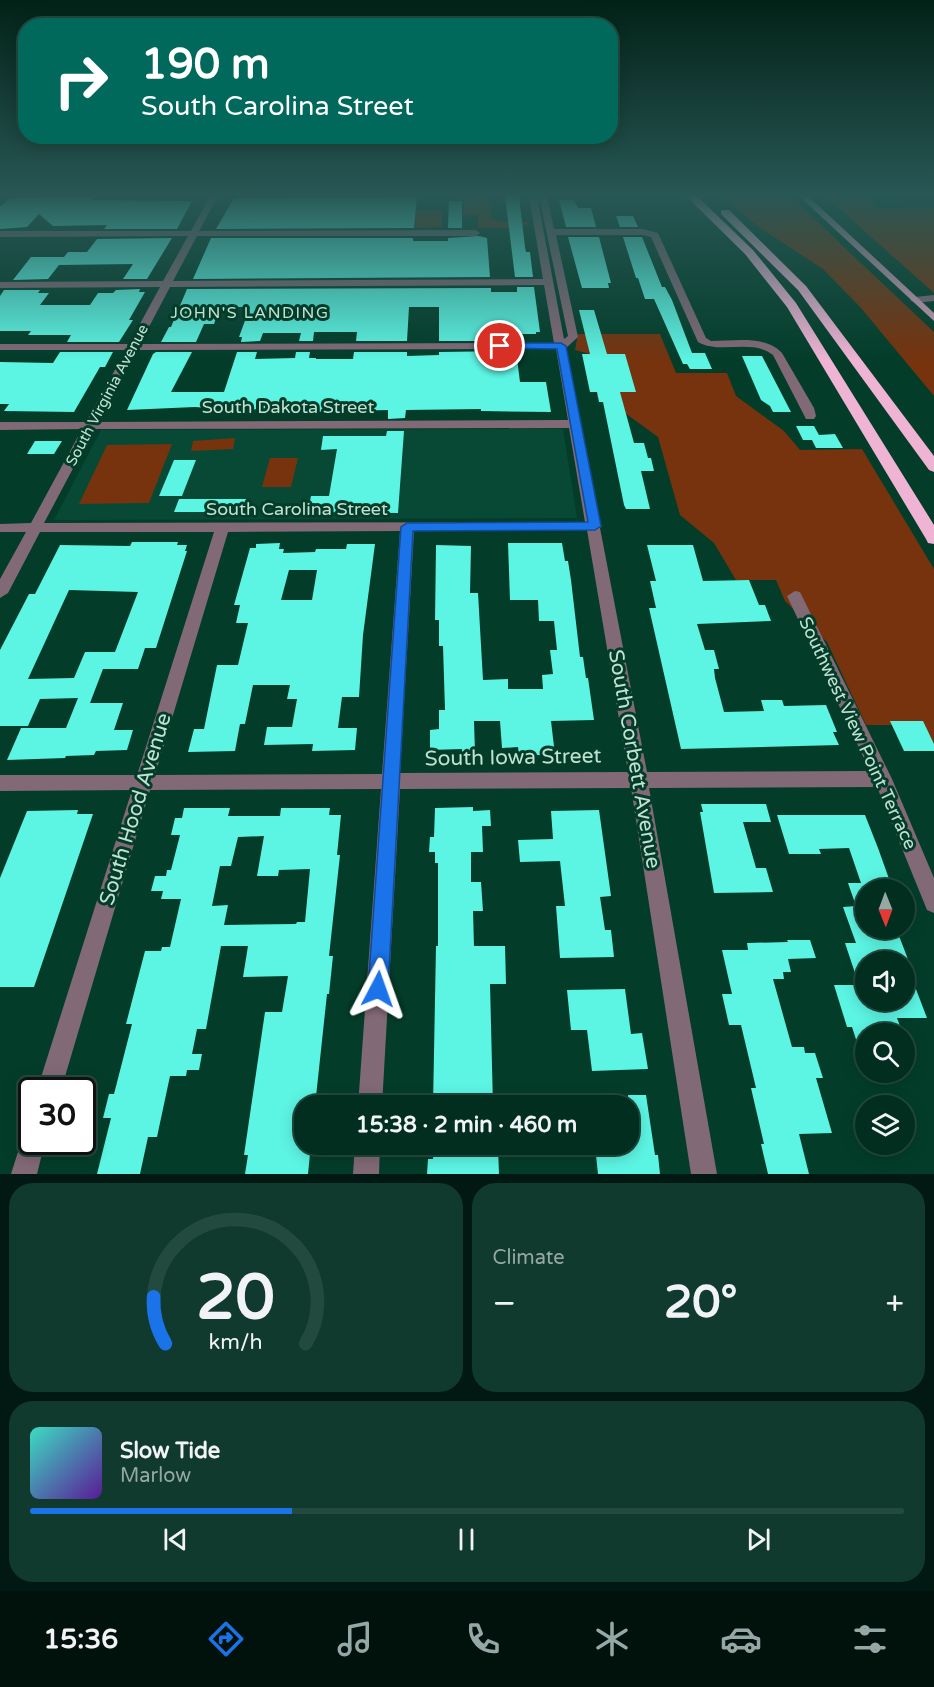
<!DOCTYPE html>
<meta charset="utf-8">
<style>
:root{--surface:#022e20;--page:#103a2d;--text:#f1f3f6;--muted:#96a8a5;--line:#234a3e;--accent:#1a73e8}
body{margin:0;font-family:"Varela Round",sans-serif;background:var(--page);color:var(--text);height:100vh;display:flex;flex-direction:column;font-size:22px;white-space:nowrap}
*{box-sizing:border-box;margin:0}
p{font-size:20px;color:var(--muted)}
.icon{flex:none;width:33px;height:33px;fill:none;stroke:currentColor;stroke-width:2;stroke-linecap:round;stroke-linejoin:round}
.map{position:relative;height:1174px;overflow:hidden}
.side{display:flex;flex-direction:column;gap:9px;padding:9px;background:#011912;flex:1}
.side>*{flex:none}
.top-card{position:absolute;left:18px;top:18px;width:600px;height:126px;border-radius:24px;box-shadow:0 3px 15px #0003,0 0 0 2px var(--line);background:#00695c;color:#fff;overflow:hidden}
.needle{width:39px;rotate:179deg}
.fabs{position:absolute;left:855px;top:879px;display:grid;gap:12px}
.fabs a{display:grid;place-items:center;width:60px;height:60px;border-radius:50%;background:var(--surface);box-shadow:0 3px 15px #0003,0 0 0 2px var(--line);font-size:30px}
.speed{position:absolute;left:18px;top:1077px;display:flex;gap:12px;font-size:30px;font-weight:700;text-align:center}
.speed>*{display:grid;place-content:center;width:78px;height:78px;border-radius:50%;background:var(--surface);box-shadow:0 3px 15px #0003,0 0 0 2px var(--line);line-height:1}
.speed .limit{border:3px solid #111;border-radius:9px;background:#fff;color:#111}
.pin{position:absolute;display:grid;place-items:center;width:51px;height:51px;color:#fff;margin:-26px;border:3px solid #fff;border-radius:50%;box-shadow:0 2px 6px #0007}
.me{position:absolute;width:66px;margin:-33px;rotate:4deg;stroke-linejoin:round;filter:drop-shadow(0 0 4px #0008)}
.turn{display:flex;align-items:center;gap:21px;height:126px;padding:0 24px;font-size:27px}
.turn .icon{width:78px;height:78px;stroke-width:2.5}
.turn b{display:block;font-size:42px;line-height:51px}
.big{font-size:45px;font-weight:700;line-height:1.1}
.side .card{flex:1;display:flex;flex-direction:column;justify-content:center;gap:9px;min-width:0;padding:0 21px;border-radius:24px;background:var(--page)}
.side .dial{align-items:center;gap:0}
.dial svg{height:156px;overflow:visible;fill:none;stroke:var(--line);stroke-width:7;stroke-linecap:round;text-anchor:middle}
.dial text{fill:var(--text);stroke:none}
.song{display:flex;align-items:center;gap:18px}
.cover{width:72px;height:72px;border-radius:9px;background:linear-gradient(135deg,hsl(170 70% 55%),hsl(270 70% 35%))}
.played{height:6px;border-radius:3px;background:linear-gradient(90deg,var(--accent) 30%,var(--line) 30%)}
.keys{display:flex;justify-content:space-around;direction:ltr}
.heat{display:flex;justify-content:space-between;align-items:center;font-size:33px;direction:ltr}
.side .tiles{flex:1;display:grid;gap:9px;grid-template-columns:1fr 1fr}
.card:last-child{grid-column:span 2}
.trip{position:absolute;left:294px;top:1095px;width:345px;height:60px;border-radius:24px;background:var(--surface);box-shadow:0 3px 15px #0003,0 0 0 2px var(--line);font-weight:700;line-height:60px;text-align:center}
.tab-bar{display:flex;height:96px;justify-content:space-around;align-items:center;background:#01120d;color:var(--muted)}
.tab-bar .icon{width:42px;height:42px}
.tab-bar .active{color:var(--accent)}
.tab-bar b{font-size:27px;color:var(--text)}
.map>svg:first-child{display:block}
</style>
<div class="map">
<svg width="934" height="1174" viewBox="0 0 934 1174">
<rect width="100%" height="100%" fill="#033d2a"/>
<polygon fill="#084935" points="563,429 577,518 54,520 101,430"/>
<g fill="#76330e">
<polygon points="454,196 484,196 491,203 491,219 506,222 528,222 529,224 512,228 478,228 478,215 463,215 465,206"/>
<polygon points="722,196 790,196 934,332 934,396 861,308 823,269 760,228"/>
<polygon points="825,196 865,196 876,208 934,207 934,293"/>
<polygon points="416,211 442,211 442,227 415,228"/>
<polygon points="578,334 660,334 676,373 727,373 736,396 784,431 800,450 862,449 934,569 934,743 901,725 866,725 827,642 785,601 776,580 736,580 714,543 680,515 658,437 618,408 623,401 596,397 601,390 612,360 575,350"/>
<polygon points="235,438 233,449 191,451 193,441"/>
<polygon points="172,444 149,503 79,504 107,445"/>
<polygon points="270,458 298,458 291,487 262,487"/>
</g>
<g fill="#5cf4e3" fill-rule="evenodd">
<polygon points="95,196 92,200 192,201 177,229 104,229 107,225 53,226 39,214 27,227 0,229 0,207 10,198"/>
<polygon points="505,196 519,196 525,247 526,252 530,252 533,277 515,277"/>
<polygon points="417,197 414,228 216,229 234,198"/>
<polygon points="559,200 574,200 578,208 591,208 596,227 566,227"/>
<polygon points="449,201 462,201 462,228 448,228"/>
<polygon points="616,216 633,216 638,227 620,227"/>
<polygon points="479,236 487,238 490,277 193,279 211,238 413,238 413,241 448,241 448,238"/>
<polygon points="568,237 599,237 611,283 608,283 609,288 582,288"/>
<polygon points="623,237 642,237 662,287 665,287 672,300 692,353 705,353 712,369 690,369 687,364 683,364 654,299 645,299 638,278 636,278"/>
<polygon points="172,238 147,279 123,279 133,264 59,265 48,279 13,280 31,257 64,257 68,252 87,252 97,239"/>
<polygon points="517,287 534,287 540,332 536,332 536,334 514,334 515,341 439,341 439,307 409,307 407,341 356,341 357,332 314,332 313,341 299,341 301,333 263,333 260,341 241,342 242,337 239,337 250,307 220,307 214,324 204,324 196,342 161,342 169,327 171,327 187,289 491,288 491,292 517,292"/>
<polygon points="140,289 139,292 145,292 129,320 133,320 119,342 67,342 71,335 28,335 31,331 0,331 0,296 4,290 40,290 38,293 49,293 40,305 90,305 98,293 113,293 116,290"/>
<polygon points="579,310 594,310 607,354 625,354 636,392 620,392 634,443 644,443 648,458 651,458 654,471 641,471 650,509 626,509 624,505 603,402 599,402 597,392 590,392 582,354 590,354"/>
<polygon points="516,351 520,382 546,382 551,412 481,411 481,409 406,410 405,418 388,419 388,410 312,412 313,410 221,409 195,407 127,410 153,354 156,352 192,352 171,392 224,392 237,352 257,352 255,359 295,358 296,352 310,352 309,358 316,358 316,359 353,359 354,352 407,352 407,356 439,355 439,352"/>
<polygon points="60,352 113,352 105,367 100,367 74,412 4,411 9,404 0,404 0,362 53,363"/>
<polygon points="742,356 762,356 791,412 773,412 770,406 761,400"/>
<polygon points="796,426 814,426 819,435 835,434 843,448 816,448 812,440 803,440"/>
<polygon points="387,431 404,431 398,513 308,512 311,496 329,496 337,449 321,450 323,436 386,436"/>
<polygon points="35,441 62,441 54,454 27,454"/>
<polygon points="174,460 196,460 182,496 159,496"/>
<polygon points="179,499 246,499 243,512 174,512"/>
<path d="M 132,542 L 178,542 L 177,545 L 187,545 L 185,551 L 187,551 L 156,648 L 145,648 L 138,669 L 103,669 L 90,703 L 123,703 L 114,730 L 133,730 L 127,750 L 96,751 L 94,755 L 66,756 L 65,758 L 7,760 L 21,728 L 66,728 L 78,698 L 40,699 L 28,726 L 0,726 L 0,650 L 29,594 L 35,594 L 60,545 L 130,546 ZM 69,590 L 138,592 L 115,652 L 85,652 L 74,678 L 28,679 Z"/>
<path d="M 280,543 L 279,549 L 284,549 L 283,553 L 315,552 L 316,549 L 346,549 L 347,544 L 375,544 L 363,635 L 359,697 L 342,697 L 338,728 L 357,728 L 355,750 L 312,751 L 313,744 L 264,745 L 267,727 L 292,727 L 297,699 L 287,699 L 290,685 L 253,685 L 245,724 L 240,724 L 235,751 L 188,752 L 194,729 L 204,729 L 217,665 L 238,665 L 248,623 L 236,623 L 240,605 L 234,605 L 250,548 L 256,548 L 256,544 ZM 289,570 L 317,570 L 312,600 L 281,600 Z"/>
<polygon points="508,543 562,543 565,561 568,561 571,580 580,657 583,657 586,678 588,678 594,720 551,721 555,755 519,755 518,747 502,748 500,721 474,721 475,753 462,753 462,749 430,750 430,730 439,729 439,710 445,710 443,646 439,646 439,620 435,620 436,545 471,546 470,593 478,593 483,680 508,679 508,689 543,689 542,675 553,674 550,650 557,650 554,621 539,621 538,600 510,600"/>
<polygon points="647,545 693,545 703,581 749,580 759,605 765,605 771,621 697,624 705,650 714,650 719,669 714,669 715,678 724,712 764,711 761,700 782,700 784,706 826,705 837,732 833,732 839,745 681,749 649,608 656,608 650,581 656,581"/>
<polygon points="890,721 923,721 934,744 934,751 904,751"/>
<polygon points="701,804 766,804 771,822 743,822 756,868 766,868 773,892 714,893 700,812 703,812"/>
<polygon points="473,807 473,811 490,810 491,826 482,826 483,852 471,852 471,882 481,882 483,911 473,911 474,946 505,946 506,984 490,984 493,1106 433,1106 436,946 438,946 438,863 435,863 435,852 429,852 430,837 434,837 435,808"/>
<path d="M 184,808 L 230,808 L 228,816 L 280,816 L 281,808 L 330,808 L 329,815 L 341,815 L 337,855 L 340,855 L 329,956 L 333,956 L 329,994 L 327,994 L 315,1106 L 304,1106 L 304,1144 L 311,1144 L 308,1174 L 245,1174 L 248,1155 L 244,1155 L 265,1012 L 282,1012 L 288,976 L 243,977 L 248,946 L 221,946 L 206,1029 L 197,1029 L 192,1054 L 202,1054 L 199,1070 L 187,1070 L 186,1076 L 170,1076 L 157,1137 L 148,1137 L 140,1174 L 97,1174 L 111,1118 L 103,1118 L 109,1094 L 114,1094 L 132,1024 L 126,1024 L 145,951 L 161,951 L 162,947 L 170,947 L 181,899 L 161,899 L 163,891 L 151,891 L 155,876 L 166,876 L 167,870 L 171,870 L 180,835 L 171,835 L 175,818 L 182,818 ZM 264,836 L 257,876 L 278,876 L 279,870 L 310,869 L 305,922 L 297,922 L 296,924 L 224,925 L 228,905 L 212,906 L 220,866 L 231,866 L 238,837 Z"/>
<polygon points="78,810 77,814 93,814 34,987 0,987 0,878 27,811"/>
<polygon points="599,810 611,896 600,897 605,930 611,930 614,957 560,958 556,906 565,906 560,861 520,862 518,840 553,839 551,811"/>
<polygon points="777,815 865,815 878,848 893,890 866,890 866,928 896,928 909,962 866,962 866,1000 904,1000 906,963 927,1018 897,1018 900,1026 866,1027 866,1060 863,1061 852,1027 847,1027 834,985 859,985 845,943 856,943 843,907 856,906 848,883 861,883 849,848 819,849 821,854 789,854"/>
<polygon points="787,940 810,940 816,958 788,959 791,972 783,972 784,979 773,979 792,1047 804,1047 805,1053 815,1053 823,1078 816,1078 832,1133 799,1134 809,1174 768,1174 761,1144 764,1144 751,1088 756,1088 741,1025 729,1025 722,994 732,994 722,950 748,950 747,943 788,942"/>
<polygon points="625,989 631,1034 642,1033 648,1069 592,1071 587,1030 571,1030 567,990"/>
<polygon points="628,1095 646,1095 655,1155 658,1155 660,1174 598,1174 595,1146 628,1145"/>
<polygon points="434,1147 498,1147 499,1174 427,1174 428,1159 433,1159"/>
</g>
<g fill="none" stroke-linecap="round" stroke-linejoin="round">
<g fill="#826976" fill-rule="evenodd">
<path d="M 210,196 L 218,196 L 199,231 L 476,230 L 480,233 L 476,236 L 197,236 L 173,281 L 543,279 L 529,196 L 537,196 L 564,339 L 568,336 L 539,196 L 547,196 L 554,229 L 643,229 L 658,233 L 706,338 L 711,341 C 734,341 766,335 782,353 L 814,408 L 816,416 L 814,419 L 806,419 L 773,355 C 751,338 721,355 698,342 L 651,237 L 643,235 L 556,235 L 578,337 L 566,348 L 599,523 L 602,526 L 600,528 L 647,772 L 870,771 L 787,596 L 795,591 L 800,592 L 892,779 L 934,878 L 934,913 L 927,910 L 877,787 L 649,788 L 717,1174 L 691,1174 L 631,788 L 400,789 L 382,1106 L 358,1106 L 381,789 L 150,790 L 61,1090 L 37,1090 L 132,790 L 0,791 L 0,775 L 137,775 L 214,532 L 40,532 L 8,593 L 0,598 L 0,579 L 26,532 L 0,532 L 0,524 L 31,523 L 82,429 L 0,430 L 0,422 L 86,422 L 126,350 L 0,350 L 0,344 L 129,344 L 160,287 L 0,288 L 0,282 L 163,281 L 188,236 L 0,237 L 0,231 L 191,231 ZM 544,285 L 554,343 L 140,344 L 170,287 ZM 556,349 L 568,420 L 98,422 L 136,350 ZM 569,428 L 585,522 L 44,523 L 94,429 ZM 587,530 L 628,772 L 400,773 L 414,531 ZM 400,531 L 382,774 L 155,775 L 228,532 Z"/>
<polygon points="934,295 934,301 915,303 910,300 915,297"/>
<polygon points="32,1130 32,1142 45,1142 37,1174 11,1174 24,1133"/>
<polygon points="355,1144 380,1144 379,1174 353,1174"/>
</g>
<polygon fill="#d09eb9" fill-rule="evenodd" points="799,196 808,196 934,313 934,321"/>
<g fill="#efb3d4" fill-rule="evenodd">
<polygon points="686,196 697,196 753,250 796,303 934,525 934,544 928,543 926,539 787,307 745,254"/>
<polygon points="721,210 729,210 806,286 934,456 934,472 929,470 798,290 721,214"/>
</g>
</g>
<linearGradient id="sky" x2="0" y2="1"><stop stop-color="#022217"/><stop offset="0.54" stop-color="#285755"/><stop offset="1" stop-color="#285755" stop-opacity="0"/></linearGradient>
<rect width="934" height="360" fill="url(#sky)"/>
<polygon fill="#1a73e8" stroke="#114b97" stroke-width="1.5" points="500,343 561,343 566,346 601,526 595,530 413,531 388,989 385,997 378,999 371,997 368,989 401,527 407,523 588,522 557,349 497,348 495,346"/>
<g text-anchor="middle" stroke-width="6" stroke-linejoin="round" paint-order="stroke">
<g font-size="15" fill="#c1e2d2" stroke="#033d2a">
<text transform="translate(107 395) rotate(-62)" y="5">South Virginia Avenue</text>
</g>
<g font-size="16" letter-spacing="1.5" fill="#c1e2d2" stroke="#033d2a">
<text x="250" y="318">JOHN'S LANDING</text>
</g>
<g font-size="18" fill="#c1e2d2" stroke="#033d2a">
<text x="288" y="413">South Dakota Street</text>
<text x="297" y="515">South Carolina Street</text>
<text transform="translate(858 733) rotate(65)" y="6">Southwest View Point Terrace</text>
</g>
<g font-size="21" fill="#c1e2d2" stroke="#033d2a">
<text transform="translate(513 757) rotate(-1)" y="7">South Iowa Street</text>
<text transform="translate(635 759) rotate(80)" y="7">South Corbett Avenue</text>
<text transform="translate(135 809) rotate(-73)" y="7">South Hood Avenue</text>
</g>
</g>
</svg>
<div class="fabs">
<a><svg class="needle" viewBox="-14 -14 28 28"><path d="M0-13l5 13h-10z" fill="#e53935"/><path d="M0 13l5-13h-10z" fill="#96a8a5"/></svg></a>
<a><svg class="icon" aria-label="sound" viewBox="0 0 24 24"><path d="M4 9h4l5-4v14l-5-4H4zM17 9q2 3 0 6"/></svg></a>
<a><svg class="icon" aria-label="search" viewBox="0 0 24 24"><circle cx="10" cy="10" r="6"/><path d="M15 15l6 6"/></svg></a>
<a><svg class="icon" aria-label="layers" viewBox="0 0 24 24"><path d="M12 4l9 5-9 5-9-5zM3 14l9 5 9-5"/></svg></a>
</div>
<div class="speed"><div class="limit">30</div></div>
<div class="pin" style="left:500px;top:346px;background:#d93025"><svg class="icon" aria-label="arrive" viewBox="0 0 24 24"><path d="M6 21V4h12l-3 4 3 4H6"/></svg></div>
<svg class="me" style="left:378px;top:989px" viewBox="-20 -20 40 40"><path d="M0-17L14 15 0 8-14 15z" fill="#1a73e8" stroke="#fff" stroke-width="4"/></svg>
<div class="trip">15:38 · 2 min · 460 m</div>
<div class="top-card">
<div class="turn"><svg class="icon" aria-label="right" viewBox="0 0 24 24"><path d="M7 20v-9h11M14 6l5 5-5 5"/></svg><div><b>190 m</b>South Carolina Street</div></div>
</div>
</div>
<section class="side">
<div class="tiles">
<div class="card dial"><svg viewBox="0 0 100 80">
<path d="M14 69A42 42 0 1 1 86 69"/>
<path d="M14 69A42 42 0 0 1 8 45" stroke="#1a73e8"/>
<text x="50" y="56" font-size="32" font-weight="700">20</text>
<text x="50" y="72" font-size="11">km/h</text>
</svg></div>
<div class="card"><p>Climate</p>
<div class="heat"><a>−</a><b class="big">20°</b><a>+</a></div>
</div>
<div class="card">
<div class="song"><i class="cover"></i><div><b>Slow Tide</b><p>Marlow</p></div></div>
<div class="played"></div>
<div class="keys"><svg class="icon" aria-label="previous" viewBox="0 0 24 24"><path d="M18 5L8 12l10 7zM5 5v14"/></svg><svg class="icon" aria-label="pause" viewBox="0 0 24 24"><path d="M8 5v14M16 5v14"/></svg><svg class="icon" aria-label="next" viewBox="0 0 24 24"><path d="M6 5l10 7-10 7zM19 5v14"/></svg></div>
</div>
</div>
</section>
<nav class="tab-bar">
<b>15:36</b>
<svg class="icon active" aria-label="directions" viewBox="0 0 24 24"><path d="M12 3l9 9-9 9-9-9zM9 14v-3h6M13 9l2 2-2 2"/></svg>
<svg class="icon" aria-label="music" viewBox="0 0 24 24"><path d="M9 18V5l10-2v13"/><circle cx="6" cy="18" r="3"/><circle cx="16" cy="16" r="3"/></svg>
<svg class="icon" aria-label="phone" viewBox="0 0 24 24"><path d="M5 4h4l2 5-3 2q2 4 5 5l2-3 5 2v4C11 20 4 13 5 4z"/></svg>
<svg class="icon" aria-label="climate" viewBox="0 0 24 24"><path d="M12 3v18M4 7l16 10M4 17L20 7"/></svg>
<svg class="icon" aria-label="car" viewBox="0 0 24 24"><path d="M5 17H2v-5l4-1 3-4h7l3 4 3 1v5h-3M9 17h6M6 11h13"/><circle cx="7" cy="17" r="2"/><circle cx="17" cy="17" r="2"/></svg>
<svg class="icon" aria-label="filters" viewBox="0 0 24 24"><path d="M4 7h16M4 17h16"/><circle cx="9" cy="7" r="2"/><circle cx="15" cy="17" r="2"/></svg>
</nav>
